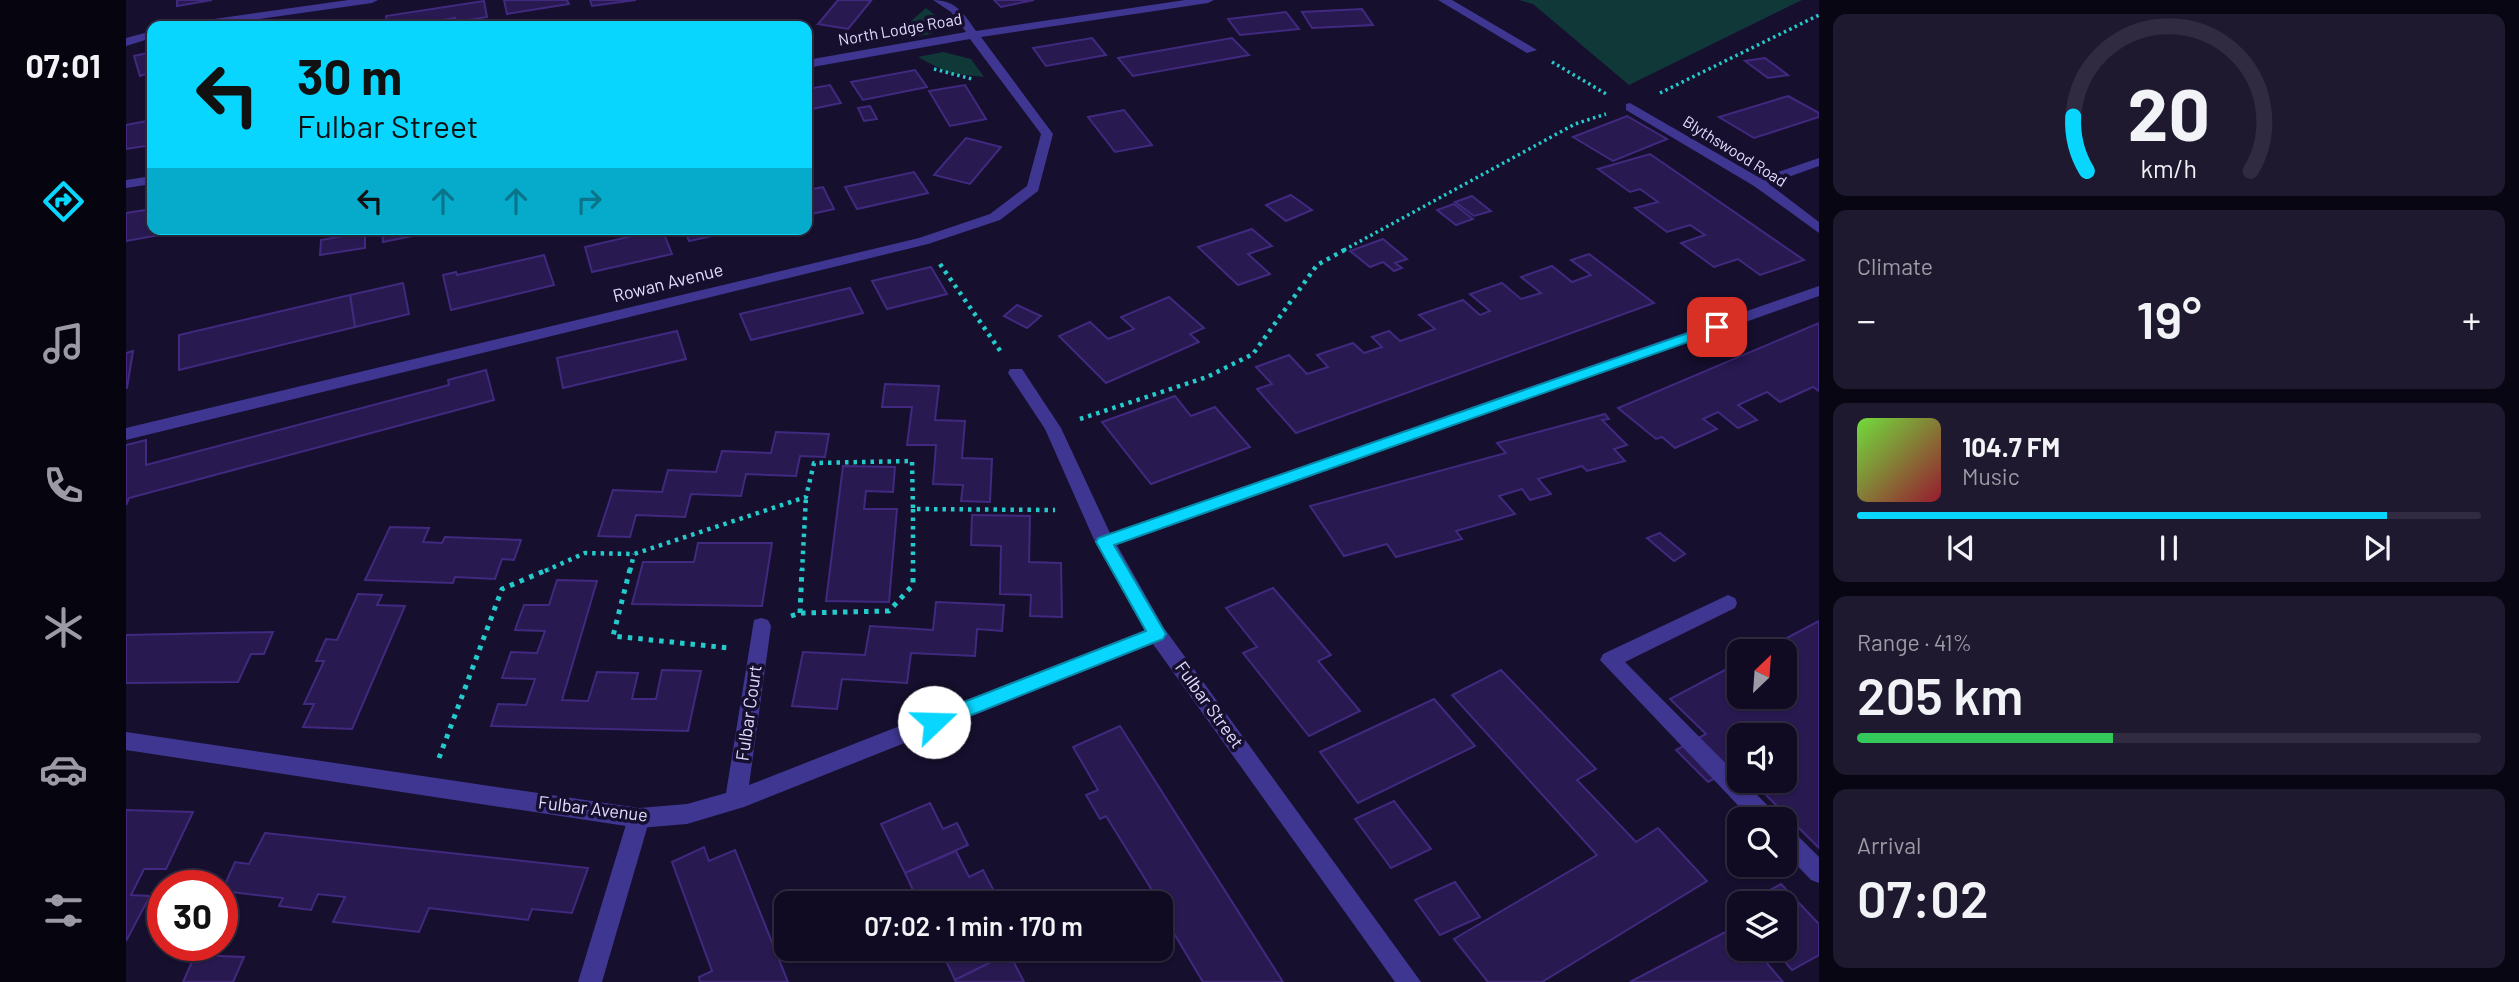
<!DOCTYPE html>
<meta charset="utf-8">
<style>
:root{--surface:#100b22;--page:#1e192f;--text:#f1f3f6;--muted:#9c9ba5;--line:#302b40;--accent:#08d6ff}
body{margin:0;font-family:Barlow,sans-serif;background:var(--page);color:var(--text);height:100vh;display:flex;flex-direction:column;font-size:26px;white-space:nowrap}
*{box-sizing:border-box;margin:0}
p{font-size:23px;color:var(--muted)}
.icon{flex:none;width:38px;height:38px;fill:none;stroke:currentColor;stroke-width:2;stroke-linecap:round;stroke-linejoin:round}
.map{position:relative;flex:1;overflow:hidden}
.panel{display:flex;flex-direction:column;gap:14px;padding:14px;background:#090613;width:700px}
.panel>*{flex:none}
.guide{position:absolute;left:21px;top:21px;width:665px;height:214px;border-radius:14px;box-shadow:0 2px 5px #0004,0 0 0 2px var(--line);background:#08d6ff;color:#111;overflow:hidden}
.needle{width:46px;rotate:25deg}
.controls{position:absolute;left:1601px;top:639px;display:grid;gap:14px}
.controls a{display:grid;place-items:center;width:70px;height:70px;border-radius:14px;background:var(--surface);box-shadow:0 2px 5px #0004,0 0 0 2px var(--line);font-size:35px}
.speed{position:absolute;left:21px;top:870px;display:flex;gap:14px;font-size:35px;font-weight:700;text-align:center}
.speed>*{display:grid;place-content:center;width:91px;height:91px;border-radius:50%;background:var(--surface);box-shadow:0 2px 5px #0004,0 0 0 2px var(--line);line-height:1}
.speed .limit{border:10px solid #d22;background:#fff;color:#111}
.pin{position:absolute;display:grid;place-items:center;width:60px;height:60px;color:#fff;margin:-30px;border-radius:14px;box-shadow:0 4px 10px #0006}
.me{position:absolute;width:77px;margin:-38px;rotate:69deg;stroke-linejoin:round;filter:drop-shadow(0 0 5px #0008)}
.turn{display:flex;align-items:center;gap:24px;height:147px;padding:0 35px;font-size:32px}
.turn .icon{width:91px;height:91px;stroke-width:2.5}
.turn b{display:block;font-size:49px;line-height:60px}
.lanes{display:flex;align-items:center;height:66px;padding:0 35px;background:#0003;justify-content:center;gap:35px;direction:ltr}
.lanes .off{opacity:.35}
.big{font-size:52px;font-weight:600;line-height:1.1}
.panel .widget{flex:1;display:flex;flex-direction:column;justify-content:center;gap:10px;min-width:0;padding:0 24px;border-radius:14px;background:var(--page)}
.panel .dial{align-items:center;gap:0}
.dial svg{height:182px;overflow:visible;fill:none;stroke:var(--line);stroke-width:7;stroke-linecap:round;text-anchor:middle}
.dial text{fill:var(--text);stroke:none}
.song{display:flex;align-items:center;gap:21px}
.cover{width:84px;height:84px;border-radius:10px;background:linear-gradient(135deg,hsl(100 70% 55%),hsl(350 70% 35%))}
.played{height:7px;border-radius:4px;background:linear-gradient(90deg,var(--accent) 85%,var(--line) 85%)}
.keys{display:flex;justify-content:space-around;direction:ltr}
.heat{display:flex;justify-content:space-between;align-items:center;font-size:38px;direction:ltr}
.charge{height:10px;border-radius:5px;background:linear-gradient(90deg,#34c759 41%,var(--line) 0)}
.trip{position:absolute;left:648px;top:891px;width:399px;height:70px;border-radius:14px;background:var(--surface);box-shadow:0 2px 5px #0004,0 0 0 2px var(--line);font-weight:600;line-height:70px;text-align:center}
main{display:flex;flex:1;min-height:0}
.tab-bar{display:flex;flex-direction:column;width:126px;justify-content:space-around;align-items:center;background:#06040e;color:var(--muted)}
.tab-bar .icon{width:49px;height:49px}
.tab-bar .on{color:var(--accent)}
.tab-bar b{font-size:32px;color:var(--text)}
.map>svg:first-child{display:block}
</style>
<main>
<nav class="tab-bar">
<b>07:01</b>
<svg class="icon on" aria-label="directions" viewBox="0 0 24 24"><path d="M12 3l9 9-9 9-9-9zM9 14v-3h6M13 9l2 2-2 2"/></svg>
<svg class="icon" aria-label="music" viewBox="0 0 24 24"><path d="M9 18V5l10-2v13"/><circle cx="6" cy="18" r="3"/><circle cx="16" cy="16" r="3"/></svg>
<svg class="icon" aria-label="phone" viewBox="0 0 24 24"><path d="M5 4h4l2 5-3 2q2 4 5 5l2-3 5 2v4C11 20 4 13 5 4z"/></svg>
<svg class="icon" aria-label="climate" viewBox="0 0 24 24"><path d="M12 3v18M4 7l16 10M4 17L20 7"/></svg>
<svg class="icon" aria-label="car" viewBox="0 0 24 24"><path d="M5 17H2v-5l4-1 3-4h7l3 4 3 1v5h-3M9 17h6M6 11h13"/><circle cx="7" cy="17" r="2"/><circle cx="17" cy="17" r="2"/></svg>
<svg class="icon" aria-label="filters" viewBox="0 0 24 24"><path d="M4 7h16M4 17h16"/><circle cx="9" cy="7" r="2"/><circle cx="15" cy="17" r="2"/></svg>
</nav>
<div class="map">
<svg width="1693" height="982" viewBox="0 0 1693 982">
<rect width="100%" height="100%" fill="#160f2e"/>
<g fill="#113839">
<polygon points="1393,0 1676,0 1503,85 1407,4"/>
<polygon points="800,8 818,22 805,34 780,38 783,23"/>
<polygon points="817,52 845,59 858,77 822,73 792,57"/>
</g>
<g fill="#281951" stroke="#40297f" stroke-width="2">
<polygon points="51,0 86,0 51,6"/>
<polygon points="378,0 441,0 443,4 381,14"/>
<polygon points="464,0 510,0 466,6"/>
<polygon points="712,0 740,0 745,1 722,29 692,24"/>
<polygon points="868,0 908,0 875,7"/>
<polygon points="358,1 361,17 330,22 329,18 292,24 292,26 261,26 260,16"/>
<polygon points="1236,9 1247,25 1186,28 1176,12"/>
<polygon points="1160,12 1173,29 1114,35 1102,19"/>
<polygon points="231,21 231,26 190,26"/>
<polygon points="966,38 980,55 920,66 907,48"/>
<polygon points="1106,38 1123,55 1007,76 992,58"/>
<polygon points="26,52 26,72 14,76 8,56"/>
<polygon points="1639,58 1662,75 1642,78 1619,61"/>
<polygon points="789,70 801,87 737,100 725,82"/>
<polygon points="704,85 715,103 681,110 681,89"/>
<polygon points="839,85 860,119 824,126 803,91"/>
<polygon points="1662,96 1693,113 1693,117 1628,138 1593,117"/>
<polygon points="744,106 751,119 738,121 732,108"/>
<polygon points="998,110 1026,145 989,152 962,117"/>
<polygon points="1501,116 1541,139 1487,161 1447,137"/>
<polygon points="26,120 26,145 0,149 0,125"/>
<polygon points="840,138 875,147 844,184 808,175"/>
<polygon points="1524,154 1678,260 1634,275 1612,259 1588,267 1555,243 1579,235 1564,225 1541,232 1509,208 1532,202 1514,189 1504,192 1472,169"/>
<polygon points="788,172 802,193 731,209 719,187"/>
<polygon points="697,187 708,209 681,215 681,190"/>
<polygon points="1165,195 1186,210 1160,221 1140,205"/>
<polygon points="1346,196 1365,211 1348,216 1329,202"/>
<polygon points="1328,204 1347,219 1330,225 1311,210"/>
<polygon points="26,209 26,229 35,229 34,235 0,241 0,213"/>
<polygon points="256,229 287,229 287,236 257,242"/>
<polygon points="536,229 546,254 466,272 459,247"/>
<polygon points="558,229 618,229 563,241"/>
<polygon points="1126,229 1146,246 1122,254 1144,274 1112,285 1072,247"/>
<polygon points="239,232 239,248 194,255 195,240"/>
<polygon points="1257,239 1281,259 1269,263 1276,268 1268,271 1257,262 1244,267 1224,251"/>
<polygon points="1463,254 1528,303 1170,433 1131,389 1146,384 1130,367 1163,355 1181,374 1202,367 1191,355 1227,343 1238,353 1256,347 1246,337 1263,331 1274,341 1309,329 1293,315 1337,300 1354,315 1364,311 1344,294 1376,283 1395,299 1415,293 1395,277 1426,266 1446,282 1465,275 1445,260"/>
<polygon points="418,255 428,285 325,310 317,275 330,272 331,275"/>
<polygon points="805,267 821,294 761,309 746,281"/>
<polygon points="277,283 283,314 229,327 224,295"/>
<polygon points="724,288 737,313 625,340 614,314"/>
<polygon points="224,295 229,327 53,370 53,335"/>
<polygon points="1043,297 1078,328 1064,334 1073,342 980,383 933,336 964,322 982,339 1008,329 995,317"/>
<polygon points="891,305 915,316 901,328 878,316"/>
<polygon points="1693,323 1693,391 1687,387 1654,402 1641,392 1612,405 1631,420 1612,428 1592,412 1577,419 1591,429 1549,448 1536,437 1530,439 1492,408"/>
<polygon points="551,331 560,359 437,388 431,358"/>
<polygon points="7,351 1,388 0,388 0,353"/>
<polygon points="360,370 368,400 3,498 0,505 0,445 20,440 20,465 323,385 322,380"/>
<polygon points="759,384 813,386 809,420 839,421 836,458 866,459 864,502 835,501 837,485 807,484 810,445 781,445 786,407 756,407"/>
<polygon points="1049,396 1065,416 1089,407 1124,447 1025,484 976,422"/>
<polygon points="1479,414 1483,419 1476,420 1501,445 1488,449 1499,461 1461,471 1456,466 1412,479 1425,494 1404,500 1396,489 1373,496 1389,514 1330,531 1336,539 1270,557 1261,544 1218,556 1184,506 1380,453 1371,443"/>
<polygon points="650,432 703,434 699,457 674,456 670,476 620,474 615,496 565,494 559,517 510,515 504,537 472,536 487,490 536,492 542,470 590,472 596,451 645,453"/>
<polygon points="717,466 769,467 767,492 740,491 738,509 771,509 763,602 700,601"/>
<polygon points="846,515 904,516 903,562 935,563 936,617 904,616 905,595 874,594 875,546 845,545"/>
<polygon points="264,527 303,528 297,542 316,543 319,537 395,540 388,560 376,559 369,579 329,577 327,583 239,580"/>
<polygon points="1534,533 1559,554 1548,561 1521,538"/>
<polygon points="572,543 646,543 636,606 506,604 517,562 568,562"/>
<polygon points="431,580 471,581 436,700 462,701 471,672 512,673 506,699 530,699 536,670 575,671 562,731 365,726 372,704 400,705 409,679 376,678 385,652 411,653 419,631 389,630 398,605 423,605"/>
<polygon points="1147,588 1205,655 1192,661 1234,711 1183,736 1117,653 1131,647 1100,608"/>
<polygon points="232,594 256,595 251,605 279,606 226,729 177,727 188,704 178,704 198,661 190,661 200,639 211,640"/>
<polygon points="810,602 878,605 876,631 851,629 849,656 785,653 781,683 716,679 711,709 666,706 677,652 739,655 744,626 807,630"/>
<polygon points="1693,621 1693,848 1625,780 1659,780 1659,735 1614,735 1614,769 1611,766 1582,782 1550,750 1580,734 1544,699 1614,662 1614,696 1659,696 1659,651 1636,651"/>
<polygon points="147,632 138,654 125,654 112,682 0,683 0,635"/>
<polygon points="1375,670 1470,769 1451,780 1510,842 1532,828 1581,881 1416,982 1362,982 1328,939 1471,855 1326,695"/>
<polygon points="1308,699 1349,746 1232,803 1194,752"/>
<polygon points="994,726 1157,982 1077,982 1037,915 1034,903 980,816 974,819 960,795 972,790 947,747"/>
<polygon points="1268,801 1305,849 1265,868 1229,819"/>
<polygon points="804,803 817,829 831,823 842,845 779,873 755,824"/>
<polygon points="0,810 67,812 40,869 18,869 5,895 24,896 0,941"/>
<polygon points="139,833 462,868 446,913 406,909 402,920 303,908 293,932 207,922 219,897 192,894 185,910 153,906 157,898 96,891 109,862 123,864"/>
<polygon points="578,847 583,861 609,850 662,982 574,982 573,977 586,971 546,862"/>
<polygon points="830,851 843,877 857,870 869,893 848,903 793,903 779,873"/>
<polygon points="1329,882 1354,917 1314,935 1289,900"/>
<polygon points="1655,884 1693,924 1693,955 1666,970 1647,948 1659,948 1659,903 1620,903"/>
<polygon points="1609,927 1614,932 1614,948 1628,948 1657,982 1504,982"/>
<polygon points="814,948 893,948 829,980"/>
<polygon points="883,953 898,982 830,982 829,980"/>
<polygon points="69,955 118,957 107,982 57,982"/>
</g>
<g fill="none" stroke-linecap="round" stroke-linejoin="round">
<g stroke="#25cacb" stroke-width="3.5" stroke-dasharray="2.5 3.5" stroke-linecap="butt">
<polyline points="1426,62 1482,95"/>
<polyline points="808,69 846,79"/>
<polyline points="1534,93 1693,15"/>
<polyline points="1218,250 1449,124 1480,114"/>
</g>
<g stroke="#25cacb" stroke-width="4.5" stroke-dasharray="3.5 5" stroke-linecap="butt">
<polyline points="814,264 875,352"/>
<polyline points="954,419 1081,377 1127,354 1191,265 1222,248"/>
<polyline points="787,509 787,571"/>
<polyline points="419,571 459,553 508,554 680,497 688,463 786,461 787,509 929,510"/>
<polyline points="504,571 508,554"/>
<polyline points="676,571 680,497"/>
</g>
<g stroke="#25cacb" stroke-width="5" stroke-dasharray="4.5 6" stroke-linecap="butt">
<polyline points="504,569 487,636 603,648"/>
<polyline points="674,613 676,569"/>
<polyline points="665,616 674,613 763,611 787,585 787,569"/>
<polyline points="313,758 376,589 423,569"/>
</g>
<g fill="#3f3691" fill-rule="evenodd">
<polygon points="1602,595 1609,598 1611,603 1609,608 1499,662 1648,812 1651,819 1625,819 1474,660 1477,654"/>
<polygon points="513,808 521,811 524,818 476,982 452,982 502,818 505,811"/>
<polygon points="1659,828 1667,831 1693,857 1693,883 1685,880 1659,853"/>
</g>
<g fill="#3f3691" fill-rule="evenodd">
<polygon points="222,0 252,0 246,3 83,26 54,26 60,23"/>
<path d="M 807,0 C 830,0 838,14 850,31 L 1059,0 L 1088,0 L 1082,3 L 855,37 L 927,134 L 912,191 L 874,220 L 802,244 L 0,440 L 0,428 L 793,238 L 864,214 L 901,186 L 915,134 L 844,39 L 681,68 L 681,60 L 840,32 L 825,12 Z"/>
<polygon points="1312,0 1326,0 1411,50 1401,53"/>
<polygon points="26,31 26,38 0,46 0,38"/>
<polygon points="1504,103 1634,178 1693,158 1693,166 1643,184 1693,222 1693,233 1628,186 1500,110 1500,104"/>
<polygon points="26,176 26,184 0,188 0,180"/>
<polygon points="1693,286 1693,296 991,545 1038,628 1295,982 1269,982 1027,644 618,807 561,824 513,828 0,750 0,732 513,808 561,804 600,793 628,620 635,618 642,620 645,626 623,785 1019,630 969,542 919,429 882,373 884,369 896,369 935,428 984,533"/>
</g>
</g>
<polygon fill="#08d6ff" stroke="#058ba6" stroke-width="2" points="1591,323 1598,327 1596,330 988,545 1037,629 1040,634 1037,639 815,727 802,727 799,722 802,716 1020,631 970,542 972,538"/>
<g text-anchor="middle" stroke-width="7" stroke-linejoin="round" paint-order="stroke">
<g font-size="16" fill="#e2dcff" stroke="#160f2e">
<text transform="translate(774 29) rotate(-10)" y="6">North Lodge Road</text>
<text transform="translate(1609 151) rotate(32)" y="6">Blythswood Road</text>
</g>
<g font-size="18" fill="#e2dcff" stroke="#160f2e">
<text transform="translate(542 283) rotate(-14)" y="6">Rowan Avenue</text>
<text transform="translate(1083 705) rotate(54)" y="6">Fulbar Street</text>
<text transform="translate(623 713) rotate(-82)" y="6">Fulbar Court</text>
<text transform="translate(467 809) rotate(7)" y="6">Fulbar Avenue</text>
</g>
</g>
</svg>
<div class="controls">
<a><svg class="needle" viewBox="-14 -14 28 28"><path d="M0-13l5 13h-10z" fill="#e53935"/><path d="M0 13l5-13h-10z" fill="#9c9ba5"/></svg></a>
<a><svg class="icon" aria-label="sound" viewBox="0 0 24 24"><path d="M4 9h4l5-4v14l-5-4H4zM17 9q2 3 0 6"/></svg></a>
<a><svg class="icon" aria-label="search" viewBox="0 0 24 24"><circle cx="10" cy="10" r="6"/><path d="M15 15l6 6"/></svg></a>
<a><svg class="icon" aria-label="layers" viewBox="0 0 24 24"><path d="M12 4l9 5-9 5-9-5zM3 14l9 5 9-5"/></svg></a>
</div>
<div class="speed"><div class="limit">30</div></div>
<div class="pin" style="left:1591px;top:327px;background:#d93025"><svg class="icon" aria-label="arrive" viewBox="0 0 24 24"><path d="M6 21V4h12l-3 4 3 4H6"/></svg></div>
<svg class="me" style="left:808px;top:722px" viewBox="-20 -20 40 40"><circle r="19" fill="#fff"/><path d="M0-13L10 11 0 6-10 11z" fill="#08d6ff"/></svg>
<div class="trip">07:02 · 1 min · 170 m</div>
<div class="guide">
<div class="turn"><svg class="icon" aria-label="left" viewBox="0 0 24 24"><path d="M17 20v-9H6M10 6l-5 5 5 5"/></svg><div><b>30 m</b>Fulbar Street</div></div>
<div class="lanes"><svg class="icon" aria-label="left" viewBox="0 0 24 24"><path d="M17 20v-9H6M10 6l-5 5 5 5"/></svg><svg class="icon off" aria-label="ahead" viewBox="0 0 24 24"><path d="M12 20V5M6 11l6-6 6 6"/></svg><svg class="icon off" aria-label="ahead" viewBox="0 0 24 24"><path d="M12 20V5M6 11l6-6 6 6"/></svg><svg class="icon off" aria-label="right" viewBox="0 0 24 24"><path d="M7 20v-9h11M14 6l5 5-5 5"/></svg></div>
</div>
</div>
<section class="panel">
<div class="widget dial"><svg viewBox="0 0 100 80">
<path d="M14 69A42 42 0 1 1 86 69"/>
<path d="M14 69A42 42 0 0 1 8 45" stroke="#08d6ff"/>
<text x="50" y="56" font-size="32" font-weight="700">20</text>
<text x="50" y="72" font-size="11">km/h</text>
</svg></div>
<div class="widget"><p>Climate</p>
<div class="heat"><a>−</a><b class="big">19°</b><a>+</a></div>
</div>
<div class="widget">
<div class="song"><i class="cover"></i><div><b>104.7 FM</b><p>Music</p></div></div>
<div class="played"></div>
<div class="keys"><svg class="icon" aria-label="previous" viewBox="0 0 24 24"><path d="M18 5L8 12l10 7zM5 5v14"/></svg><svg class="icon" aria-label="pause" viewBox="0 0 24 24"><path d="M8 5v14M16 5v14"/></svg><svg class="icon" aria-label="next" viewBox="0 0 24 24"><path d="M6 5l10 7-10 7zM19 5v14"/></svg></div>
</div>
<div class="widget"><p>Range · 41%</p><b class="big">205 km</b><div class="charge"></div></div>
<div class="widget"><p>Arrival</p><b class="big">07:02</b></div>
</section>
</main>
